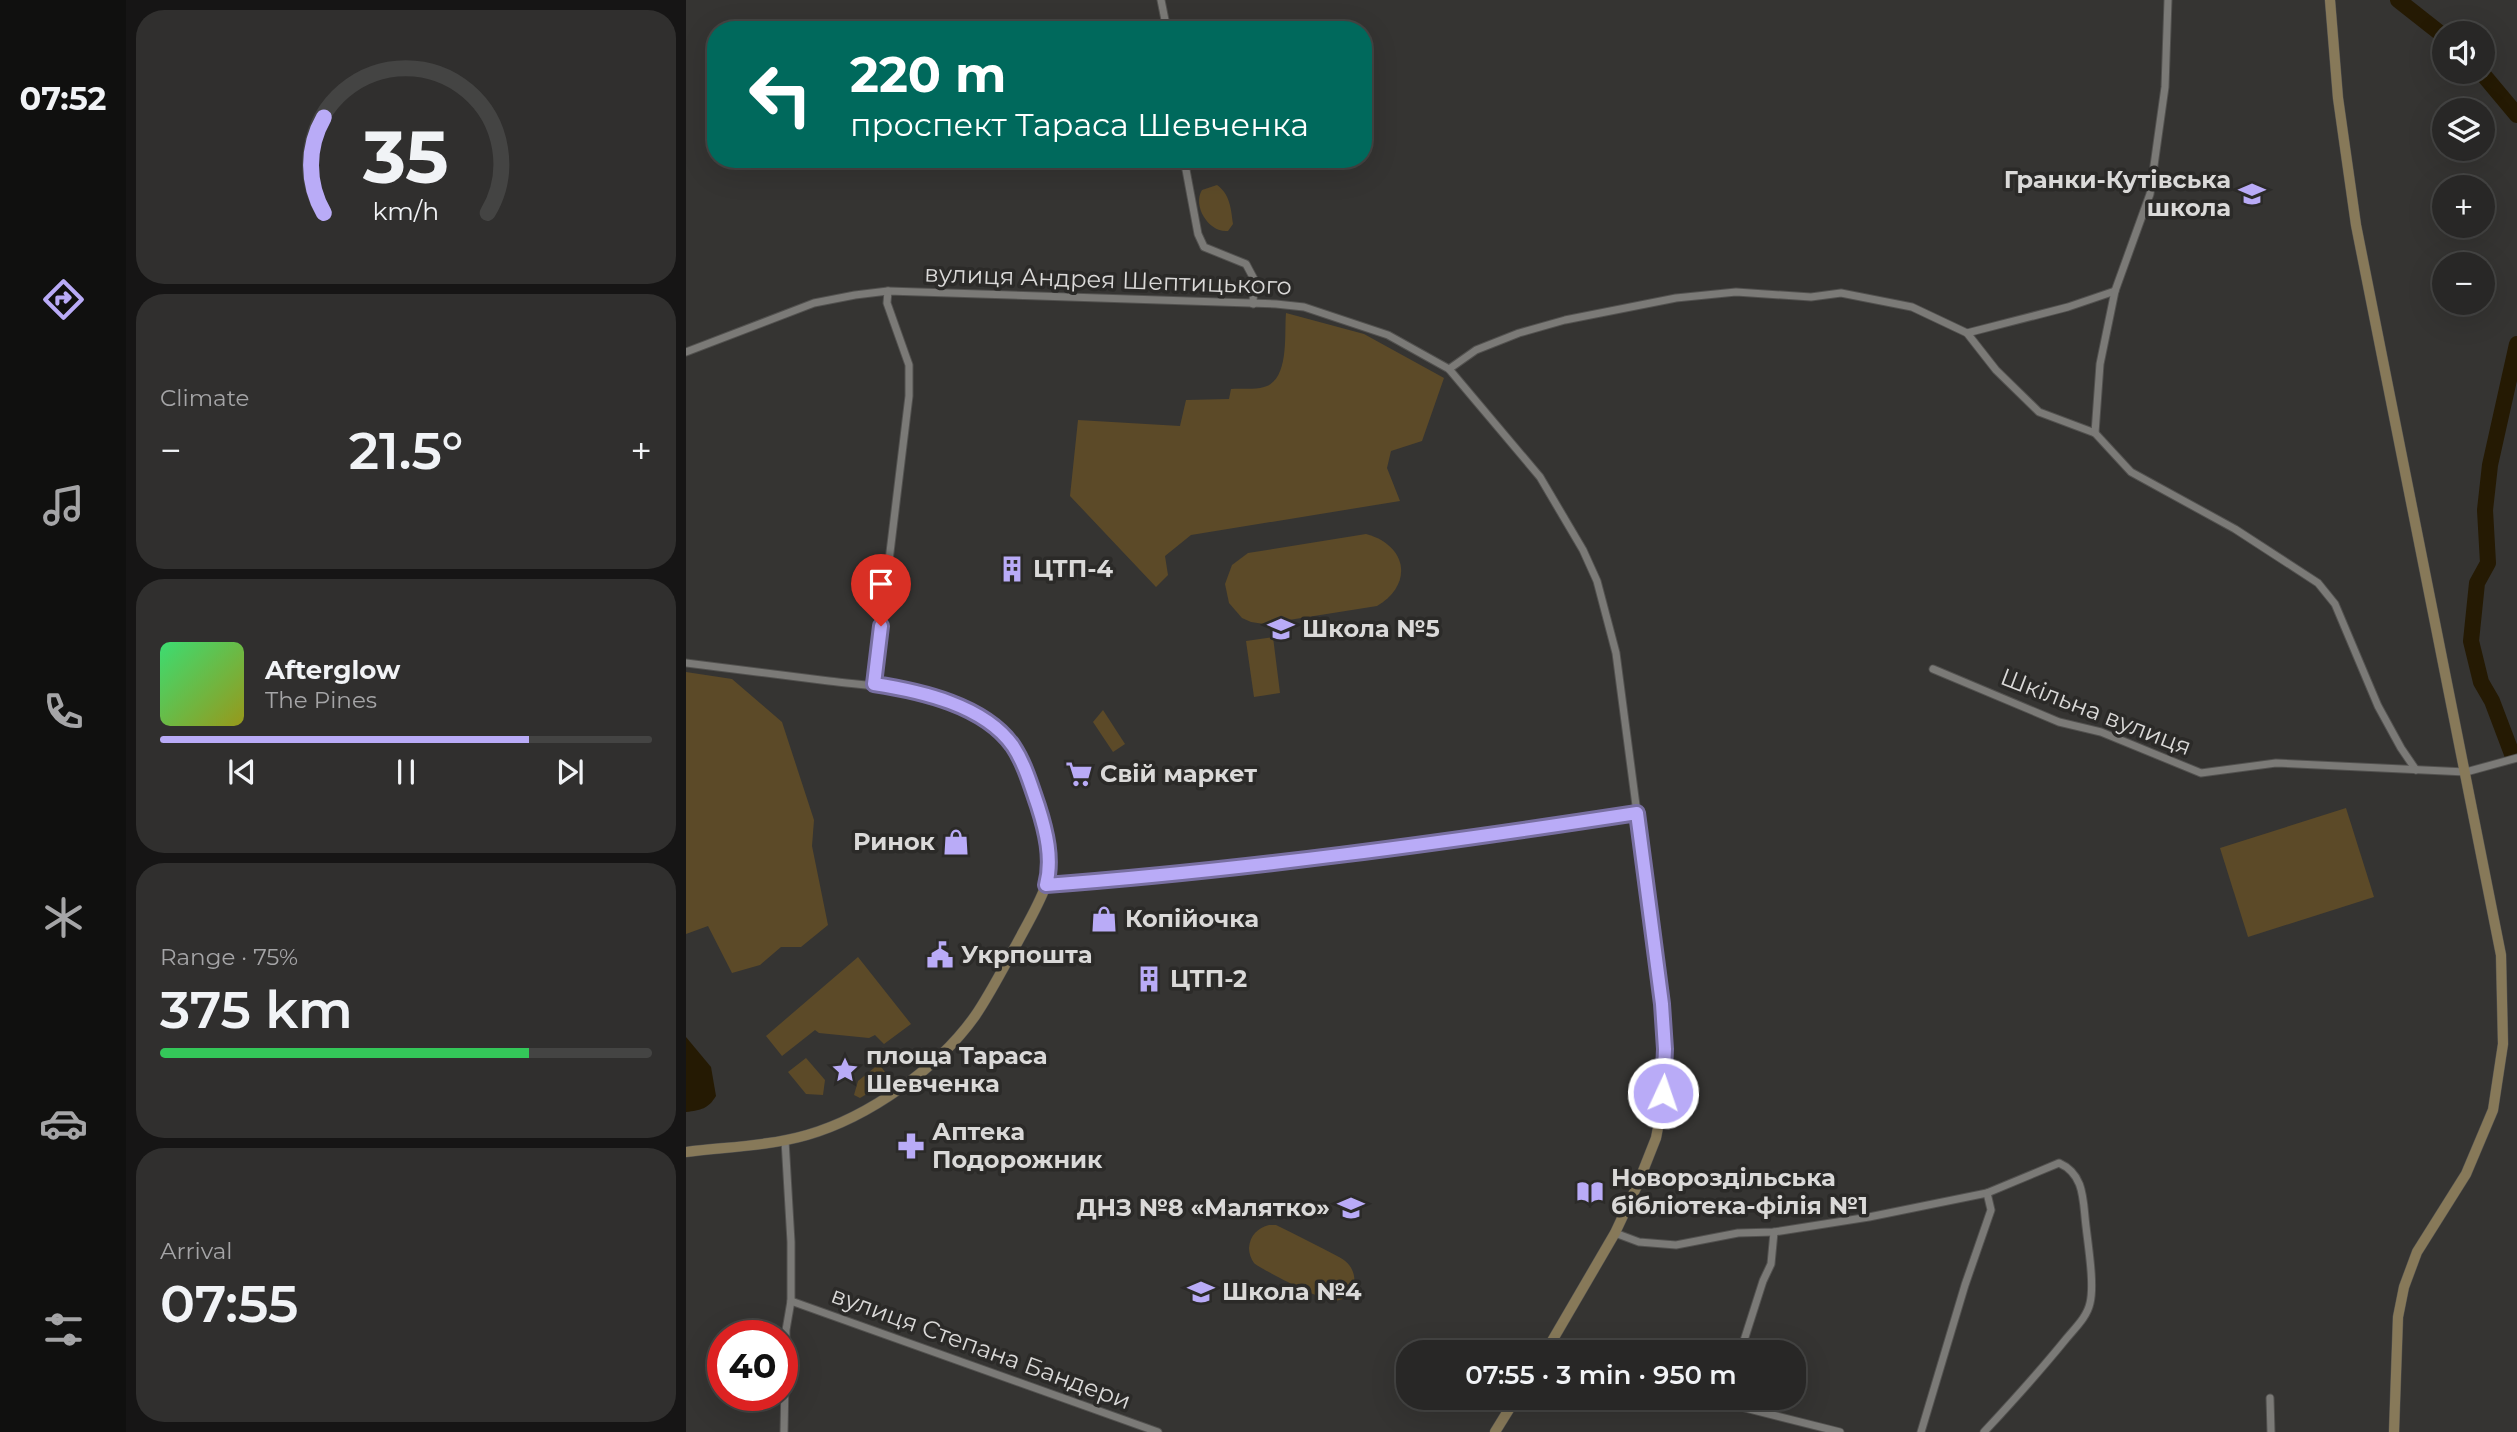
<!DOCTYPE html>
<meta charset="utf-8">
<style>
:root{--surface:#282726;--page:#302f2e;--text:#f1f3f6;--muted:#a5a5a7;--line:#444443;--accent:#b9abf7}
body{margin:0;font-family:Montserrat,sans-serif;background:var(--page);color:var(--text);height:100vh;display:flex;flex-direction:column;font-size:26px;white-space:nowrap}
*{box-sizing:border-box;margin:0}
p{font-size:23px;color:var(--muted)}
.icon{flex:none;width:38px;height:38px;fill:none;stroke:currentColor;stroke-width:2;stroke-linecap:round;stroke-linejoin:round}
.map{position:relative;flex:1;overflow:hidden}
.side{display:flex;flex-direction:column;gap:10px;padding:10px;background:#161515;width:560px}
.side>*{flex:none}
.guide{position:absolute;left:21px;top:21px;width:665px;height:147px;border-radius:28px;box-shadow:0 7px 28px #0002,0 0 0 2px var(--line);background:#00695c;color:#fff;overflow:hidden}
.tools{position:absolute;left:1746px;top:21px;display:grid;gap:14px}
.tools a{display:grid;place-items:center;width:63px;height:63px;border-radius:50%;background:var(--surface);box-shadow:0 7px 28px #0002,0 0 0 2px var(--line);font-size:35px}
.speed{position:absolute;left:21px;top:1320px;display:flex;gap:14px;font-size:35px;font-weight:700;text-align:center}
.speed>*{display:grid;place-content:center;width:91px;height:91px;border-radius:50%;background:var(--surface);box-shadow:0 7px 28px #0002,0 0 0 2px var(--line);line-height:1}
.speed .limit{border:10px solid #d22;background:#fff;color:#111}
.pin{position:absolute;display:grid;place-items:center;width:60px;height:60px;color:#fff;margin:-72px -30px;border-radius:50% 50% 50% 0;rotate:-45deg;box-shadow:0 0 7px #0007}
.pin .icon{rotate:45deg}
.me{position:absolute;width:77px;margin:-38px;rotate:3deg;stroke-linejoin:round;filter:drop-shadow(0 0 5px #0008)}
.turn{display:flex;align-items:center;gap:24px;height:147px;padding:0 28px;font-size:32px}
.turn .icon{width:91px;height:91px;stroke-width:2.5}
.turn b{display:block;font-size:49px;line-height:60px}
.big{font-size:52px;font-weight:600;line-height:1.1}
.side .widget{flex:1;display:flex;flex-direction:column;justify-content:center;gap:10px;min-width:0;padding:0 24px;border-radius:28px;background:var(--page)}
.side .dial{align-items:center;gap:0}
.dial svg{height:182px;overflow:visible;fill:none;stroke:var(--line);stroke-width:7;stroke-linecap:round;text-anchor:middle}
.dial text{fill:var(--text);stroke:none}
.song{display:flex;align-items:center;gap:21px}
.cover{width:84px;height:84px;border-radius:10px;background:linear-gradient(135deg,hsl(140 70% 55%),hsl(60 70% 35%))}
.played{height:7px;border-radius:4px;background:linear-gradient(90deg,var(--accent) 75%,var(--line) 75%)}
.keys{display:flex;justify-content:space-around;direction:ltr}
.heat{display:flex;justify-content:space-between;align-items:center;font-size:38px;direction:ltr}
.charge{height:10px;border-radius:5px;background:linear-gradient(90deg,#34c759 75%,var(--line) 0)}
.trip{position:absolute;left:710px;top:1340px;width:410px;height:70px;border-radius:28px;background:var(--surface);box-shadow:0 7px 28px #0002,0 0 0 2px var(--line);font-weight:600;line-height:70px;text-align:center}
main{display:flex;flex:1;min-height:0}
.tab-bar{display:flex;flex-direction:column;width:126px;justify-content:space-around;align-items:center;background:#10100f;color:var(--muted)}
.tab-bar .icon{width:49px;height:49px}
.tab-bar .selected{color:var(--accent)}
.tab-bar b{font-size:32px;color:var(--text)}
.map>svg:first-child{display:block}
</style>
<main>
<nav class="tab-bar">
<b>07:52</b>
<svg class="icon selected" aria-label="directions" viewBox="0 0 24 24"><path d="M12 3l9 9-9 9-9-9zM9 14v-3h6M13 9l2 2-2 2"/></svg>
<svg class="icon" aria-label="music" viewBox="0 0 24 24"><path d="M9 18V5l10-2v13"/><circle cx="6" cy="18" r="3"/><circle cx="16" cy="16" r="3"/></svg>
<svg class="icon" aria-label="phone" viewBox="0 0 24 24"><path d="M5 4h4l2 5-3 2q2 4 5 5l2-3 5 2v4C11 20 4 13 5 4z"/></svg>
<svg class="icon" aria-label="climate" viewBox="0 0 24 24"><path d="M12 3v18M4 7l16 10M4 17L20 7"/></svg>
<svg class="icon" aria-label="car" viewBox="0 0 24 24"><path d="M5 17H2v-5l4-1 3-4h7l3 4 3 1v5h-3M9 17h6M6 11h13"/><circle cx="7" cy="17" r="2"/><circle cx="17" cy="17" r="2"/></svg>
<svg class="icon" aria-label="filters" viewBox="0 0 24 24"><path d="M4 7h16M4 17h16"/><circle cx="9" cy="7" r="2"/><circle cx="15" cy="17" r="2"/></svg>
</nav>
<section class="side">
<div class="widget dial"><svg viewBox="0 0 100 80">
<path d="M14 69A42 42 0 1 1 86 69"/>
<path d="M14 69A42 42 0 0 1 14 27" stroke="#b9abf7"/>
<text x="50" y="56" font-size="32" font-weight="700">35</text>
<text x="50" y="72" font-size="11">km/h</text>
</svg></div>
<div class="widget"><p>Climate</p>
<div class="heat"><a>−</a><b class="big">21.5°</b><a>+</a></div>
</div>
<div class="widget">
<div class="song"><i class="cover"></i><div><b>Afterglow</b><p>The Pines</p></div></div>
<div class="played"></div>
<div class="keys"><svg class="icon" aria-label="previous" viewBox="0 0 24 24"><path d="M18 5L8 12l10 7zM5 5v14"/></svg><svg class="icon" aria-label="pause" viewBox="0 0 24 24"><path d="M8 5v14M16 5v14"/></svg><svg class="icon" aria-label="next" viewBox="0 0 24 24"><path d="M6 5l10 7-10 7zM19 5v14"/></svg></div>
</div>
<div class="widget"><p>Range · 75%</p><b class="big">375 km</b><div class="charge"></div></div>
<div class="widget"><p>Arrival</p><b class="big">07:55</b></div>
</section>
<div class="map">
<svg width="1831" height="1432" viewBox="0 0 1831 1432">
<rect width="100%" height="100%" fill="#353432"/>
<g fill="#5c4a28">
<path d="M 531,185 C 544,194 545,209 547,224 L 542,231 C 523,233 506,206 516,190 Z"/>
<path d="M 600,313 L 678,334 L 758,378 L 736,441 L 705,451 L 701,468 L 714,501 L 505,535 L 479,556 L 482,575 L 470,587 L 384,496 L 392,420 L 494,426 L 500,400 L 543,399 L 545,389 C 555,388 568,390 578,387 C 604,380 598,334 600,313 Z"/>
<path d="M 680,534 C 721,545 728,584 691,606 L 578,624 L 565,622 L 556,618 L 543,603 L 539,584 L 546,565 L 562,553 Z"/>
<polygon points="587,637 594,693 568,697 560,641"/>
<polygon points="0,672 46,679 96,722 128,820 126,846 142,925 115,947 95,947 74,965 46,973 22,926 0,934"/>
<polygon points="417,710 439,744 427,752 407,722"/>
<polygon points="1660,808 1688,897 1562,937 1534,848"/>
<polygon points="172,957 225,1024 198,1044 189,1035 183,1038 133,1033 129,1030 96,1056 80,1036"/>
<polygon points="120,1058 139,1080 137,1095 120,1094 102,1072"/>
<polygon points="193,1064 205,1080 174,1098 168,1095 172,1081"/>
<path d="M 583,1225 L 590,1225 C 611,1235 632,1246 653,1257 C 676,1268 673,1301 646,1301 C 638,1301 574,1269 568,1263 C 565,1259 563,1253 563,1248 C 564,1235 572,1228 583,1225 Z"/>
</g>
<path fill="#251a03" d="M 0,1037 L 25,1067 L 30,1096 C 22,1109 15,1110 0,1112 Z"/>
<g fill="none" stroke-linecap="round" stroke-linejoin="round">
<g stroke="#251a03" stroke-width="16">
<polyline points="1712,0 1759,37"/>
<polyline points="1795,72 1831,115"/>
<polyline points="1826,754 1806,701 1795,682 1785,641 1791,583 1802,563 1799,510 1804,465 1831,344"/>
</g>
<g stroke="#52514f" stroke-width="9">
<g id="street">
<polyline points="475,0 481,30"/>
<polyline points="498,159 512,234 518,247 560,264 568,279 567,304"/>
<polyline points="1281,333 1382,307 1429,291"/>
<polyline points="0,352 128,303 169,295 202,291 590,304 618,307 702,335 763,369 854,477 897,550 911,581 930,653 951,813"/>
<polyline points="763,369 790,350 833,333 879,320 990,298 1050,292 1125,297 1155,293 1226,307 1281,333 1310,370 1353,412 1409,433 1445,472 1549,529 1632,583 1649,604 1692,706 1715,748 1730,770"/>
<polyline points="1409,433 1414,364 1429,291 1464,194 1479,87 1482,0"/>
<path d="M 0,663 C 48,669 95,675 143,681 C 194,687 235,687 282,712 C 295,718 308,725 318,735 C 335,753 343,779 350,802 C 359,828 367,858 360,885"/>
<polyline points="1247,669 1373,722 1415,732 1515,773 1590,763 1780,772 1831,758"/>
<polyline points="188,684 223,396 223,365 201,303 202,291"/>
<path d="M 929,1233 L 953,1242 L 990,1245 L 1052,1233 L 1088,1232 L 1183,1217 L 1301,1193 L 1373,1163 C 1396,1173 1397,1195 1399,1217 C 1401,1240 1409,1282 1404,1303 C 1401,1317 1389,1328 1380,1339 C 1354,1371 1326,1402 1298,1432"/>
<polyline points="105,1301 472,1432"/>
<polyline points="866,1341 892,1353"/>
<polyline points="1054,1353 1077,1281 1085,1264 1088,1232"/>
<polyline points="1020,1398 1154,1432"/>
<polyline points="1584,1398 1585,1432"/>
<polyline points="98,1432 100,1330 105,1301 105,1242 99,1140"/>
<polyline points="1235,1432 1279,1285 1305,1210 1301,1193"/>
</g>
</g>
<g stroke="#52514f" stroke-width="11">
<g id="secondary">
<polyline points="1644,0 1652,98 1670,225 1815,955 1817,1044 1807,1110 1780,1174 1731,1252 1718,1287 1712,1317 1708,1432"/>
<path d="M 0,1152 C 40,1147 83,1146 121,1135 C 183,1117 252,1068 289,1016 C 304,994 316,970 329,947 C 340,926 352,907 360,885 C 558,871 755,843 951,813 L 976,1005 L 979,1074 L 975,1112 L 970,1138 L 951,1186 L 929,1233 L 859,1353"/>
<polyline points="809,1432 830,1398"/>
</g>
</g>
<use href="#street" stroke="#7b7a77" stroke-width="7"/>
<use href="#secondary" stroke="#877959" stroke-width="10"/>
</g>
<g fill="none" stroke-linecap="round" stroke-linejoin="round">
<g stroke="#786fa1" stroke-width="18">
<path id="route" d="M 195,626 L 188,684 C 234,691 298,705 327,746 C 339,764 345,786 352,806 C 360,831 367,859 360,885 C 558,870 755,843 951,813 L 976,1004 L 979,1049 L 977,1093"/>
</g>
<use href="#route" stroke="#b9abf7" stroke-width="12"/>
</g>
<defs>
<g id="school-bare" transform="scale(2.1)"><path d="M0-5L7-2L0 1L-7-2ZM-4 1L0 2.5L4 1V4Q0 6-4 4Z" fill="#b9abf7" stroke="#2b2a28" stroke-width="2.5" paint-order="stroke"/></g>
<g id="building-bare" transform="scale(2.1)"><path d="M-4-6H4V6H1V3H-1V6H-4ZM-2.5-4.3h1.7v1.8h-1.7ZM.8-4.3h1.7v1.8H.8ZM-2.5-1h1.7V.8h-1.7ZM.8-1h1.7V.8H.8Z" fill="#b9abf7" stroke="#2b2a28" stroke-width="2.5" paint-order="stroke"/></g>
<g id="supermarket-bare" transform="scale(2.1)"><path d="M-6-5.5h2.5l.6 2H6L4.5 2H-2.5L-4.4-4H-6ZM-1.5 3.2a1.3 1.3 0 1 0 .1 0ZM3 3.2a1.3 1.3 0 1 0 .1 0Z" fill="#b9abf7" stroke="#2b2a28" stroke-width="2.5" paint-order="stroke"/></g>
<g id="shop-bare" transform="scale(2.1)"><path d="M-5-2.5h2.3a2.7 3.5 0 0 1 5.4 0H5L5.5 6h-11ZM-1.5-2.5h3a1.5 2.3 0 0 0-3 0Z" fill="#b9abf7" stroke="#2b2a28" stroke-width="2.5" paint-order="stroke"/></g>
<g id="civic-bare" transform="scale(2.1)"><path d="M-.6-6.5H3V-4.5H.6V-3L4-1V1h2V6H-6V1h2V-1L-.6-3ZM-1.2 2.5V6h2.4V2.5Z" fill="#b9abf7" stroke="#2b2a28" stroke-width="2.5" paint-order="stroke"/></g>
<g id="sight-bare" transform="scale(2.1)"><path d="M0-6L1.8-2.2L6-1.7L2.9 1.2L3.7 5.4L0 3.3L-3.7 5.4L-2.9 1.2L-6-1.7L-1.8-2.2Z" fill="#b9abf7" stroke="#2b2a28" stroke-width="2.5" paint-order="stroke"/></g>
<g id="pharmacy-bare" transform="scale(2.1)"><path d="M-2-6h4v4h4v4h-4v4h-4v-4h-4v-4h4Z" fill="#b9abf7" stroke="#2b2a28" stroke-width="2.5" paint-order="stroke"/></g>
<g id="library-bare" transform="scale(2.1)"><path d="M-6-4Q-3-5.5-.7-3.5V5Q-3 3-6 4ZM6-4Q3-5.5 .7-3.5V5Q3 3 6 4Z" fill="#b9abf7" stroke="#2b2a28" stroke-width="2.5" paint-order="stroke"/></g>
</defs>
<g fill-rule="evenodd">
<use href="#school-bare" x="1566" y="194"/>
<use href="#building-bare" x="326" y="569"/>
<use href="#school-bare" x="595" y="629"/>
<use href="#supermarket-bare" x="393" y="774"/>
<use href="#shop-bare" x="270" y="842"/>
<use href="#shop-bare" x="418" y="919"/>
<use href="#civic-bare" x="254" y="955"/>
<use href="#building-bare" x="463" y="979"/>
<use href="#sight-bare" x="159" y="1070"/>
<use href="#pharmacy-bare" x="225" y="1146"/>
<use href="#library-bare" x="904" y="1192"/>
<use href="#school-bare" x="665" y="1208"/>
<use href="#school-bare" x="515" y="1292"/>
</g>
<g text-anchor="middle" stroke-width="7" stroke-linejoin="round" paint-order="stroke">
<g font-size="24" font-weight="bold" fill="#dad9d8" stroke="#2b2a28" text-anchor="start">
<text x="1545" y="188" text-anchor="end">Гранки-Кутівська<tspan x="1545" dy="28">школа</tspan></text>
<text x="347" y="577">ЦТП-4</text>
<text x="616" y="637">Школа №5</text>
<text x="414" y="782">Свiй маркет</text>
<text x="249" y="850" text-anchor="end">Ринок</text>
<text x="439" y="927">Копійочка</text>
<text x="275" y="963">Укрпошта</text>
<text x="484" y="987">ЦТП-2</text>
<text x="180" y="1064">площа Тараса<tspan x="180" dy="28">Шевченка</tspan></text>
<text x="246" y="1140">Аптека<tspan x="246" dy="28">Подорожник</tspan></text>
<text x="925" y="1186">Новороздільська<tspan x="925" dy="28">бібліотека-філія №1</tspan></text>
<text x="644" y="1216" text-anchor="end">ДНЗ №8 «Малятко»</text>
<text x="536" y="1300">Школа №4</text>
</g>
<g font-size="24" fill="#dad9d8" stroke="#2b2a28">
<text transform="translate(422 280) rotate(2)" y="8">вулиця Андрея Шептицького</text>
<text transform="translate(1410 712) rotate(21)" y="8">Шкільна вулиця</text>
<text transform="translate(295 1348) rotate(20)" y="8">вулиця Степана Бандери</text>
</g>
</g>
</svg>
<div class="tools">
<a><svg class="icon" aria-label="sound" viewBox="0 0 24 24"><path d="M4 9h4l5-4v14l-5-4H4zM17 9q2 3 0 6"/></svg></a>
<a><svg class="icon" aria-label="layers" viewBox="0 0 24 24"><path d="M12 4l9 5-9 5-9-5zM3 14l9 5 9-5"/></svg></a>
<a>+</a>
<a>−</a>
</div>
<div class="speed"><div class="limit">40</div></div>
<div class="pin" style="left:195px;top:626px;background:#d93025"><svg class="icon" aria-label="arrive" viewBox="0 0 24 24"><path d="M6 21V4h12l-3 4 3 4H6"/></svg></div>
<svg class="me" style="left:977px;top:1093px" viewBox="-20 -20 40 40"><circle r="17" fill="#b9abf7" stroke="#fff" stroke-width="3"/><path d="M0-11L8 9 0 5-8 9z" fill="#fff"/></svg>
<div class="trip">07:55 · 3 min · 950 m</div>
<div class="guide">
<div class="turn"><svg class="icon" aria-label="left" viewBox="0 0 24 24"><path d="M17 20v-9H6M10 6l-5 5 5 5"/></svg><div><b>220 m</b>проспект Тараса Шевченка</div></div>
</div>
</div>
</main>
